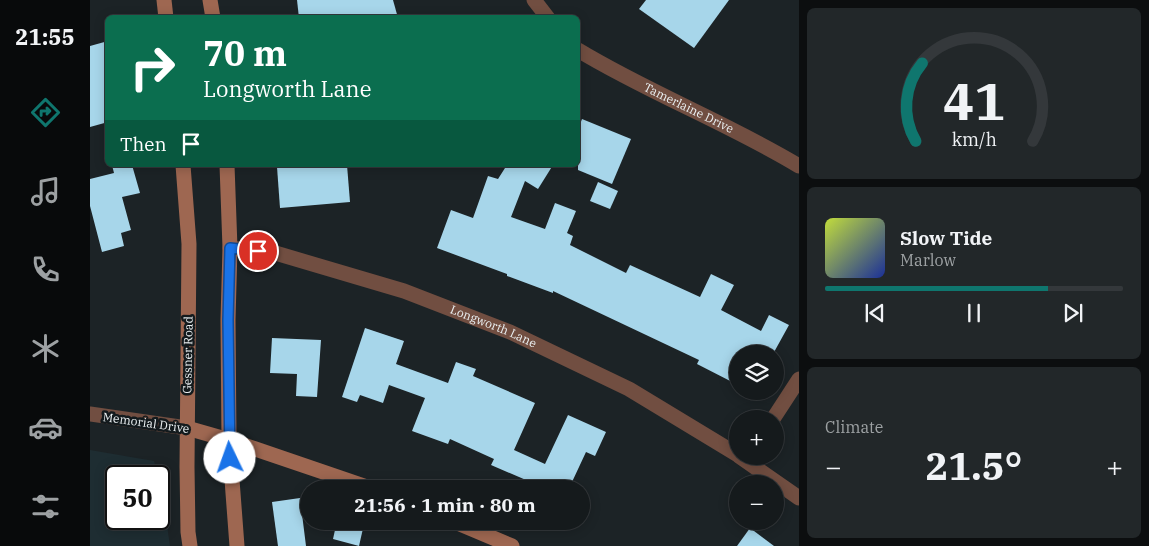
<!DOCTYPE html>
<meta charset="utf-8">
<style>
:root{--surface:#151a1c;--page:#222729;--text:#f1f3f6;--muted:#9da1a3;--line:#34383b;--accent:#0f766e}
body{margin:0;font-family:"IBM Plex Serif",serif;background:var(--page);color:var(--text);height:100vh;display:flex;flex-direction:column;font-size:19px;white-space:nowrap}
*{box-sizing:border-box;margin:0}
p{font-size:16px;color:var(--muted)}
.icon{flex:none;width:28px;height:28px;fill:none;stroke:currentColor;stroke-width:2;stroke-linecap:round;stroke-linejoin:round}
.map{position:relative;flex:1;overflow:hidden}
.side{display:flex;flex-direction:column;gap:8px;padding:8px;background:#0c0e0f;width:350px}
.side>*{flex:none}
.hud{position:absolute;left:15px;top:15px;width:475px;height:152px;border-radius:8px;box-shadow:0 2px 12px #0003,0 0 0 1px var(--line);background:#0b6e4f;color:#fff;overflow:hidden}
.controls{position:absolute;left:639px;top:345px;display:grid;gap:10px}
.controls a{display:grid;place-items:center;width:55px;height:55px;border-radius:50%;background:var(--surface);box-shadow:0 2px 12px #0003,0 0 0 1px var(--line);font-size:25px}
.speed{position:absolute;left:15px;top:465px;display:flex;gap:10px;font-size:25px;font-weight:700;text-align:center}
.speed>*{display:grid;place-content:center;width:65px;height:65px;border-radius:50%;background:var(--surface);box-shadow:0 2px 12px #0003,0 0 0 1px var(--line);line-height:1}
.speed .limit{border:2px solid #111;border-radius:8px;background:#fff;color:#111}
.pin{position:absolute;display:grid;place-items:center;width:42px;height:42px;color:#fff;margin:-21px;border:2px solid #fff;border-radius:50%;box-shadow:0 1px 5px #0007}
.me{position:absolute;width:55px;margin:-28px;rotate:357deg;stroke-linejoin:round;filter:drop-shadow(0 0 4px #0008)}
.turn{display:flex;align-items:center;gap:18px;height:105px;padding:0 15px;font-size:22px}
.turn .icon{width:65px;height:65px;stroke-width:2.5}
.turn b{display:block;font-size:35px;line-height:42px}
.then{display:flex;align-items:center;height:48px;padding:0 15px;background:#0003;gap:10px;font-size:19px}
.big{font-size:38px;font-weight:700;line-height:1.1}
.side .tile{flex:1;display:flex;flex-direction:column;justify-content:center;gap:8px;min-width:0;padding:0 18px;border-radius:8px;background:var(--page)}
.side .dial{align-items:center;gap:0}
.dial svg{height:130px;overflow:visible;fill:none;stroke:var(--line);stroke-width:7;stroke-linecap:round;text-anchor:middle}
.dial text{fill:var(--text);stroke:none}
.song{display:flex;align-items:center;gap:15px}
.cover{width:60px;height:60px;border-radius:8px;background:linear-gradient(135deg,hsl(70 70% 55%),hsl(230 70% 35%))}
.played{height:5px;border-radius:2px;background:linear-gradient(90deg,var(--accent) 75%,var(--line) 75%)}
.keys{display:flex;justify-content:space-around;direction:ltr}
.heat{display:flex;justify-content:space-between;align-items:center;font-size:28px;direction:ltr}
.trip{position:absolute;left:210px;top:480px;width:290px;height:50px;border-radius:25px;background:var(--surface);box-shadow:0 2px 12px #0003,0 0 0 1px var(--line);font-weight:700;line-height:50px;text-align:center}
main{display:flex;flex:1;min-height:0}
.tabs{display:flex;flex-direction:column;width:90px;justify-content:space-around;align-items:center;background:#080a0b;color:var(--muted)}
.tabs .icon{width:35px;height:35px}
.tabs .current{color:var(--accent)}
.tabs b{font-size:22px;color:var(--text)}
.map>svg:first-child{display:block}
</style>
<main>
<nav class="tabs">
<b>21:55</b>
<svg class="icon current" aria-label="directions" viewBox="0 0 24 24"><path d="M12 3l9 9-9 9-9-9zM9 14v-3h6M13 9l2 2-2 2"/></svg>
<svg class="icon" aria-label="music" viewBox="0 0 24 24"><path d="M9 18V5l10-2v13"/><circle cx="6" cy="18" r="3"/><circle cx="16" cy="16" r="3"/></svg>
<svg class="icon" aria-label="phone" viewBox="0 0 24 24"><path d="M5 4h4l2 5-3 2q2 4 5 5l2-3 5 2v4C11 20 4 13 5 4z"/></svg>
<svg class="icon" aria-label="climate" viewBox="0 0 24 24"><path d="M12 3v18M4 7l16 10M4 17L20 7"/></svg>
<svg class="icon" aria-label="car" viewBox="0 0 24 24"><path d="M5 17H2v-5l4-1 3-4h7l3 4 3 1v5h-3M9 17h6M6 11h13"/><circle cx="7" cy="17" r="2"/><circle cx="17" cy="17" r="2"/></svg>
<svg class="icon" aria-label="filters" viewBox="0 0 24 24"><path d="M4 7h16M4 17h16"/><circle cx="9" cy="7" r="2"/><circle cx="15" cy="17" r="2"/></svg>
</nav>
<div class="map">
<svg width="709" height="546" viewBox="0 0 709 546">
<rect width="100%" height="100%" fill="#1c2326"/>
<polygon fill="#1e2d32" points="0,450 64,461 68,476 26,476 26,519 69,519 69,480 73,497 80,546 0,546"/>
<g fill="#a7d6ea">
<polygon points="207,0 303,0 308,18 209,18"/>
<polygon points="556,0 639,0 604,48 549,9"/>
<polygon points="18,41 18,122 0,127 0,46"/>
<polygon points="492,119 541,139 522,184 488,170 488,130"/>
<polygon points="22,165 42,165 50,193 32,197 41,230 31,233 34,246 12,252 0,206 0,179 24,173"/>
<polygon points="210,165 257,165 260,202 190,208 187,167"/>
<polygon points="411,165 463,165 448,189 435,181 421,217 455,229 465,203 486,211 477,233 483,236 480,245 536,273 540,265 610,297 621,274 644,285 631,310 671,331 679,315 699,325 683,354 648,354 648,385 607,364 609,360 463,291 463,293 417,276 417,274 347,248 361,210 383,218 398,176 408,179 415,168"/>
<polygon points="508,182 528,191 520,209 500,201"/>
<polygon points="275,328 314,341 306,364 358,383 366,362 386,369 383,376 445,403 424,450 455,464 478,415 516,432 505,456 496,452 482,482 478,480 474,489 451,489 435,481 436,480 401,465 404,459 360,439 358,444 322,431 335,398 299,385 293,403 270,395 267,402 252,397"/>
<polygon points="182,338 231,340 227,397 206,396 207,374 180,373"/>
<polygon points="210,498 216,546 188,546 182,502"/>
<polygon points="247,521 264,521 274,524 269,546 243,539"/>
<polygon points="660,528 684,546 647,546"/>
</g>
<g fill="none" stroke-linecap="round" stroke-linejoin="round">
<g stroke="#714e41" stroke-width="15">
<polyline points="444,0 458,18"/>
<path id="s1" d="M 488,50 C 559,93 638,123 709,166"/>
<path id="s2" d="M 140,248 L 182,252 L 314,291 L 420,332 L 539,389 L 648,455"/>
<polyline points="683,419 709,379"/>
<polyline points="649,456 709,498"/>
</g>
<polyline stroke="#714e41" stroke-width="15" points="0,414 97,428"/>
<g stroke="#9e6751" stroke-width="15">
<polyline points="74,0 76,18"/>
<polyline points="120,0 123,18"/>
<polyline points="93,165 99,244 97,467 98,532 100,546"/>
<polyline points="137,165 140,248 138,320 139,440 147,546"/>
<polyline points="97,428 139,440 283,489"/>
<polyline points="363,521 422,546"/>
</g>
</g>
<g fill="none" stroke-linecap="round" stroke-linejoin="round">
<g stroke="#114b97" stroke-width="12">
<polyline id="route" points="140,458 138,320 140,248 168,251"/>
</g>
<use href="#route" stroke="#1a73e8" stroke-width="9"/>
</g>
<g text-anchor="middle" stroke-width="5" stroke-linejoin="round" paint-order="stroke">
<g font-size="12" fill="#ebf0f2" stroke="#131a1d">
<text dy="4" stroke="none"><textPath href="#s1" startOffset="125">Tamerlaine Drive</textPath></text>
<text dy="4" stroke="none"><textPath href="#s2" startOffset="276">Longworth Lane</textPath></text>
<text transform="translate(98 355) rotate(-89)" y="4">Gessner Road</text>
<text transform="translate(56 423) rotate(8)" y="4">Memorial Drive</text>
</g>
</g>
</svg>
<div class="controls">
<a><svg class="icon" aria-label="layers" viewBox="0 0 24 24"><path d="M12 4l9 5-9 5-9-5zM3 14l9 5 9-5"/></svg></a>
<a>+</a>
<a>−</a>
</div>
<div class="speed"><div class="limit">50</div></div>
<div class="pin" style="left:168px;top:251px;background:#d93025"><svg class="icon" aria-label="arrive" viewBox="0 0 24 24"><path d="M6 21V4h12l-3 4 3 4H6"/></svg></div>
<svg class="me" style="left:140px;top:458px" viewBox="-20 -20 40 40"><circle r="19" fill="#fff"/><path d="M0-13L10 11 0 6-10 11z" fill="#1a73e8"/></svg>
<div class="trip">21:56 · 1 min · 80 m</div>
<div class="hud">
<div class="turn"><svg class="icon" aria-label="right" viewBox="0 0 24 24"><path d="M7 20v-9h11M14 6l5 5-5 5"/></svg><div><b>70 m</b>Longworth Lane</div></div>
<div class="then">Then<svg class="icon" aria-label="arrive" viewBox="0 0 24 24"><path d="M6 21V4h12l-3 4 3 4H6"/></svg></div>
</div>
</div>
<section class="side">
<div class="tile dial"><svg viewBox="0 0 100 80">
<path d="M14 69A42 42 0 1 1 86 69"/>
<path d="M14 69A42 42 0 0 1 18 21" stroke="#0f766e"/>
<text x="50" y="56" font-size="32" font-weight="700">41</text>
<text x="50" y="72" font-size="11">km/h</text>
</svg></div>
<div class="tile">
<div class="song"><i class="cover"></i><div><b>Slow Tide</b><p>Marlow</p></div></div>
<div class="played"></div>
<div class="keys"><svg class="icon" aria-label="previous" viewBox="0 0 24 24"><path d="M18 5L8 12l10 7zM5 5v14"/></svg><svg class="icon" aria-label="pause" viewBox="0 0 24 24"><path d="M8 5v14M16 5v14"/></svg><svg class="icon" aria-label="next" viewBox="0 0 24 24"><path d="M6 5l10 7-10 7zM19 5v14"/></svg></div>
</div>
<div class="tile"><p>Climate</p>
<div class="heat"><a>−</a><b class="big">21.5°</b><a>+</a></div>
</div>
</section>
</main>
